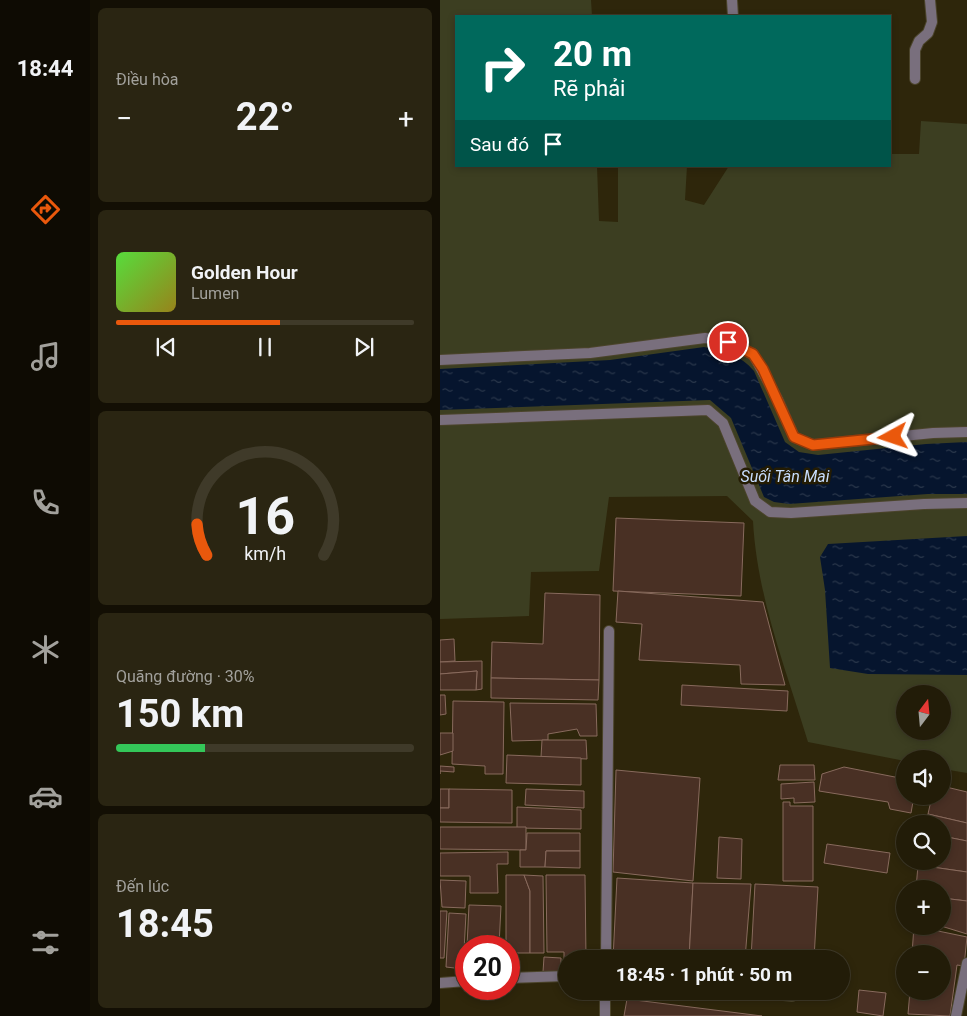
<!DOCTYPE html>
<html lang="vi">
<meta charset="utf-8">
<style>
:root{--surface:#221c08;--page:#2a2512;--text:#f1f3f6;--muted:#a2a19c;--line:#3f3a29;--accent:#ea580c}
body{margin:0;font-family:Roboto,sans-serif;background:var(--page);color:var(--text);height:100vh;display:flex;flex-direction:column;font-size:19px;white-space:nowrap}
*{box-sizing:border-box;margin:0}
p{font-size:16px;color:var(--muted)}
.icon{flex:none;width:28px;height:28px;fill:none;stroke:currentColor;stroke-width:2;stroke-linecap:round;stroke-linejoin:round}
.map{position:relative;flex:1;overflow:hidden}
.details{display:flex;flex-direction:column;gap:8px;padding:8px;background:#130f04;width:350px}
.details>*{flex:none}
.banner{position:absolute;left:15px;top:15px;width:436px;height:152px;border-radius:0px;box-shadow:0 2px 8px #0003,0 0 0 1px var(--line);background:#00695c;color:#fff;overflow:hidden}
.needle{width:32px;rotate:16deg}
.tools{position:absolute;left:456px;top:685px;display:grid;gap:10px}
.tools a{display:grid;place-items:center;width:55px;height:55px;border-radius:50%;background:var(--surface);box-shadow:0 2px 8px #0003,0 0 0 1px var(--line);font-size:25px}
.speed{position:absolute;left:15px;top:935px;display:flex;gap:10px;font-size:25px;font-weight:700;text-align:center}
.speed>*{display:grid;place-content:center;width:65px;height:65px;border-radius:50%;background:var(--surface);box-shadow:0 2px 8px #0003,0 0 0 1px var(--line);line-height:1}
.speed .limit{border:8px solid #d22;background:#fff;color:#111}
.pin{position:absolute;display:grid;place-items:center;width:42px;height:42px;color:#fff;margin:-21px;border:2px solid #fff;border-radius:50%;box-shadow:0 1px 5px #0007}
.me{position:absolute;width:55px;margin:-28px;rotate:265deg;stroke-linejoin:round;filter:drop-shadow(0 0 4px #0008)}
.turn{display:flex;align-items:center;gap:18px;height:105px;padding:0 15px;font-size:22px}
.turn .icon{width:65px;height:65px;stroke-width:2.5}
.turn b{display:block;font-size:35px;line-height:42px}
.then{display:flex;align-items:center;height:48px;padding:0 15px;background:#0003;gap:10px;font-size:19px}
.big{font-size:38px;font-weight:700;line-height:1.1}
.details .card{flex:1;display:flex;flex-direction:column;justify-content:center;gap:8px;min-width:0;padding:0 18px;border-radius:8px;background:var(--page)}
.details .dial{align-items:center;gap:0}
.dial svg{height:130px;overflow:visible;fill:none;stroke:var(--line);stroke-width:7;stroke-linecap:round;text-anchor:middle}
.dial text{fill:var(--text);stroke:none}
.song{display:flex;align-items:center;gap:15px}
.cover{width:60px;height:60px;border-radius:8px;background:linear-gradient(135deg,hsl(110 70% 55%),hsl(50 70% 35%))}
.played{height:5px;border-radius:2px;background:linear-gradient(90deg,var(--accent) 55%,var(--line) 55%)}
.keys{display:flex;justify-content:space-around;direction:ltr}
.heat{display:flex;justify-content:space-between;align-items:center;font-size:28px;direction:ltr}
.charge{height:8px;border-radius:4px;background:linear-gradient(90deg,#34c759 30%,var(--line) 0)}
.trip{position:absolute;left:118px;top:950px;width:292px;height:50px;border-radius:25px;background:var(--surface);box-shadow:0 2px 8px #0003,0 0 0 1px var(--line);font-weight:700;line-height:50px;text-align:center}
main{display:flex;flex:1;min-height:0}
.dock{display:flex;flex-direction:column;width:90px;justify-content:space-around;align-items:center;background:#0e0b03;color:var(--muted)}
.dock .icon{width:35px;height:35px}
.dock .current{color:var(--accent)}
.dock b{font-size:22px;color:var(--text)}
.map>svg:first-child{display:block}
</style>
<main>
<nav class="dock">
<b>18:44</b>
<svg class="icon current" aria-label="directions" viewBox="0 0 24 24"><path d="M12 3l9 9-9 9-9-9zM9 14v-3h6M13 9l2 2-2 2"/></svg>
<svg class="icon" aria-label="music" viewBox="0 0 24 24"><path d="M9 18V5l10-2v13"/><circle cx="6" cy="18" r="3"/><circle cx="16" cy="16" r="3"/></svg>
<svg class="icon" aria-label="phone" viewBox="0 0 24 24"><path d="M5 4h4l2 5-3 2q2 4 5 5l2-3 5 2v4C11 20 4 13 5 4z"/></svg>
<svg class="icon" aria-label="climate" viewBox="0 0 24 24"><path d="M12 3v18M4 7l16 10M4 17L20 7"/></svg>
<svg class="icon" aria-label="car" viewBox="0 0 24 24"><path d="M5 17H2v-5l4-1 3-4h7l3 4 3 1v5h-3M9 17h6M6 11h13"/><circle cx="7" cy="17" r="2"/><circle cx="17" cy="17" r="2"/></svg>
<svg class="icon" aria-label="filters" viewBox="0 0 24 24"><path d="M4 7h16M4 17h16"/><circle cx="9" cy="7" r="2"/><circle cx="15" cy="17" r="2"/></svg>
</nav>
<section class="details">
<div class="card"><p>Điều hòa</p>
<div class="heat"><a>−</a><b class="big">22°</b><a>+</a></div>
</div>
<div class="card">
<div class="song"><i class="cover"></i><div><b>Golden Hour</b><p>Lumen</p></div></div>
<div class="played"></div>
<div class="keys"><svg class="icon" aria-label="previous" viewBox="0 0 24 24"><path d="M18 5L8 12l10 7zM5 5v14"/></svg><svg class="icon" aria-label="pause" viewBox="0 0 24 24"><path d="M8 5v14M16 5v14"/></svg><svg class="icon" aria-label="next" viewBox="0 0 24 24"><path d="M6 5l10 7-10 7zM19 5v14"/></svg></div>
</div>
<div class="card dial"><svg viewBox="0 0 100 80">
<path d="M14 69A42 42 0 1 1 86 69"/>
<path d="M14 69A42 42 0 0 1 8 50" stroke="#ea580c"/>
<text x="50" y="56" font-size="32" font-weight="700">16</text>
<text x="50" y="72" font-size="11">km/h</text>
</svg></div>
<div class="card"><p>Quãng đường · 30%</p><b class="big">150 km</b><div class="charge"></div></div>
<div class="card"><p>Đến lúc</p><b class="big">18:45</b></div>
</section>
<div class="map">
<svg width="527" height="1016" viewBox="0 0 527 1016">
<defs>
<pattern id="water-ripples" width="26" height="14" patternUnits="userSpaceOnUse" patternTransform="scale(1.25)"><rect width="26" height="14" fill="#06152e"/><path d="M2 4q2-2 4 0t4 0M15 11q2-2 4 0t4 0" fill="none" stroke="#2a374b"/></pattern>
</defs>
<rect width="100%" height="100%" fill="#2e260b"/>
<path fill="#3c3e21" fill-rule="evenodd" d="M 0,0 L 151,0 L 152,16 L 16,16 L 16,166 L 157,166 L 159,221 L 178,222 L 178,166 L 247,166 L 245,200 L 264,205 L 289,166 L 450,166 L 450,154 L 479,154 L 481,121 L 527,124 L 527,773 L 503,769 L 502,759 L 465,759 L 465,761 L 368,742 C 346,669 317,597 313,521 L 287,496 L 169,497 L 159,571 L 91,572 L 89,616 L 0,619 ZM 465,694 L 502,694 L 502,731 L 465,731 Z"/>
<g fill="url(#water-ripples)">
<path d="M 264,347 C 283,351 301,355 314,371 L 345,442 L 359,452 L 378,455 L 486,444 L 527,442 L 527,494 L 488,494 L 349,504 L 334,502 L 324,497 L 291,418 L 270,400 L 0,410 L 0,369 L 170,360 Z"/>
<polygon points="527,536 527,675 428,674 390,668 385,590 380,557 388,544"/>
</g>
<g fill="#493024" stroke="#886a5d">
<polygon points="176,518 304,523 301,596 173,591"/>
<polygon points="178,591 323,602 345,685 301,684 300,665 199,660 202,624 176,622"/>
<polygon points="105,593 160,595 159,680 51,678 52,642 103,644"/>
<polygon points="14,639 15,661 0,662 0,640"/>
<polygon points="42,661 42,689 36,690 37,671 0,674 0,662"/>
<polygon points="37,671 36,690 0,690 0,674"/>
<polygon points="51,678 159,680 158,700 51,698"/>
<polygon points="242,685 348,691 347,711 241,705"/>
<polygon points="0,695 5,695 6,714 0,715"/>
<polygon points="13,701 64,702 63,774 45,774 45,766 12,764"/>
<polygon points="70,703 156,704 157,736 140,736 137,729 108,734 108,740 72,741"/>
<polygon points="0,733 13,733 13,751 0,755"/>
<polygon points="102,740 146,740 147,759 101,757"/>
<polygon points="67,755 141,758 141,785 66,783"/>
<polygon points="340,765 374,765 375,780 338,780"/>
<polygon points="0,766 14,767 14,772 0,771 0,774"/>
<polygon points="404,767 465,779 465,796 474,796 471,813 450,809 448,802 379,791 382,774"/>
<polygon points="176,770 260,778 253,881 173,872"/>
<polygon points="374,782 375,802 354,803 354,798 341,799 341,784"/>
<polygon points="502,786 527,792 527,823 488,814 492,796 502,796"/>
<rect x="0" y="789" width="9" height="19"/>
<polygon points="9,789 72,790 72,823 0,822 0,808 9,808"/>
<polygon points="86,789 144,791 144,808 85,805"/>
<polygon points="343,802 350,802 350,806 373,806 373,881 343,881"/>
<polygon points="77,807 141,810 141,829 77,828"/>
<polygon points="488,814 527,823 527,841 502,836 502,824 486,824"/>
<polygon points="0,827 86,827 86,850 0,849"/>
<polygon points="87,833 140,833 140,851 106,851 105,867 80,867 80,850 86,850"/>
<polygon points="502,836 527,841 527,872 478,865 479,861 502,861"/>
<polygon points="279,837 302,839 301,879 277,878"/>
<polygon points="387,844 450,853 447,873 384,863"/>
<polygon points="106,851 140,851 140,868 105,867"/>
<polygon points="68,852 68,864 57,864 58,893 30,893 30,876 0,876 0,853"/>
<polygon points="478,865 527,872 527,901 502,898 502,889 476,889"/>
<polygon points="66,875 84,875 90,891 90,953 69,953 69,946 66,946"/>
<polygon points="84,875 103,876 104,953 90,953 90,891"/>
<polygon points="106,875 145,875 146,959 126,959 126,973 124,973 124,952 107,952"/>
<polygon points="177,878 253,883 249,959 173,959"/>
<polygon points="0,880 26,881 25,908 2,907"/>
<polygon points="253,883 311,884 305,959 249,959"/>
<polygon points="315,884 378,887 374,959 311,959"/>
<polygon points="502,898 527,901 527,934 501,926 502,926"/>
<polygon points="29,905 61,906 59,946 27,946"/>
<polygon points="0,911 7,911 4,958 0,958"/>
<polygon points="9,913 26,914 23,969 6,967"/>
<polygon points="474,926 527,937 524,966 517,965 510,1016 468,1014 470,991 502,991 502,954 472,954"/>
<polygon points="104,957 121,958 121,973 103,972"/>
<polygon points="419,990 446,993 443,1016 417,1012"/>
<polygon points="187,999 322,1016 184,1016"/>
</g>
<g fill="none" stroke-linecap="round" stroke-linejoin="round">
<g stroke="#4b442b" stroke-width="12">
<g id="lane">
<polyline points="0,360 150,353 265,338 288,342 313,354 338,400 354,437 373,445 493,433 527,432"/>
<polyline points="0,420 268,410 283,423 315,501 330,512 351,513 484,504 527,503"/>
<polyline points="311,991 352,996"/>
</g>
</g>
<g stroke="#4b442b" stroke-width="12">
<g id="street">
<polyline points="292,0 293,16"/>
<polyline points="475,79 475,50 479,41 488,33 492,22 490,0"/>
<polyline points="166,959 169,631"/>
<polyline points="69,978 126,976"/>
<polyline points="0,983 26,981"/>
<polyline points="165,1016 165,991"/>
<polyline points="516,1016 527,963"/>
</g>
</g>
<use href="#lane" stroke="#796f7d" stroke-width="10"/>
<use href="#street" stroke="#796f7d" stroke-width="10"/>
</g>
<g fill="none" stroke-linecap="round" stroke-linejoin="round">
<g stroke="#983908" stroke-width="12">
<polyline id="route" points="288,342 313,354 323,369 354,437 373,445 453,437"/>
</g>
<use href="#route" stroke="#ea580c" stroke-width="9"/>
</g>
<g text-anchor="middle" stroke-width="5" stroke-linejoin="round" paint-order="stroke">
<g font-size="16" font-style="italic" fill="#c7ddfd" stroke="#241c03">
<text x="345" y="482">Suối Tân Mai</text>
</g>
</g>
</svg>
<div class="tools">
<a><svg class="needle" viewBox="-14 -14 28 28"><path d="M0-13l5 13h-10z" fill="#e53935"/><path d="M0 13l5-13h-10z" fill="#a2a19c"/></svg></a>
<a><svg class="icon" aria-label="sound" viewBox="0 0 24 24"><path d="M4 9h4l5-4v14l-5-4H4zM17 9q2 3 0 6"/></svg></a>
<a><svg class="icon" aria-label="search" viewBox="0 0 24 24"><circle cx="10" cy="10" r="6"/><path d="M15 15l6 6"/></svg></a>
<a>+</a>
<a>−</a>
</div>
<div class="speed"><div class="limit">20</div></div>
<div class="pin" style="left:288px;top:342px;background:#d93025"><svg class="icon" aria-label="arrive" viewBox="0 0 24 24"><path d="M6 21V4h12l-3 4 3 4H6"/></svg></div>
<svg class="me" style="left:453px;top:437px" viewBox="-20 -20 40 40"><path d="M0-17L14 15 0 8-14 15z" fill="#ea580c" stroke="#fff" stroke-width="4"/></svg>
<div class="trip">18:45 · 1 phút · 50 m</div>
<div class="banner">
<div class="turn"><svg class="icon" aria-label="right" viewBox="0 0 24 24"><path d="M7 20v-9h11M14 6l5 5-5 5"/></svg><div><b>20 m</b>Rẽ phải</div></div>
<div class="then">Sau đó<svg class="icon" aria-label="arrive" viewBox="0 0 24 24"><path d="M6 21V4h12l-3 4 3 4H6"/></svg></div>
</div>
</div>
</main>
